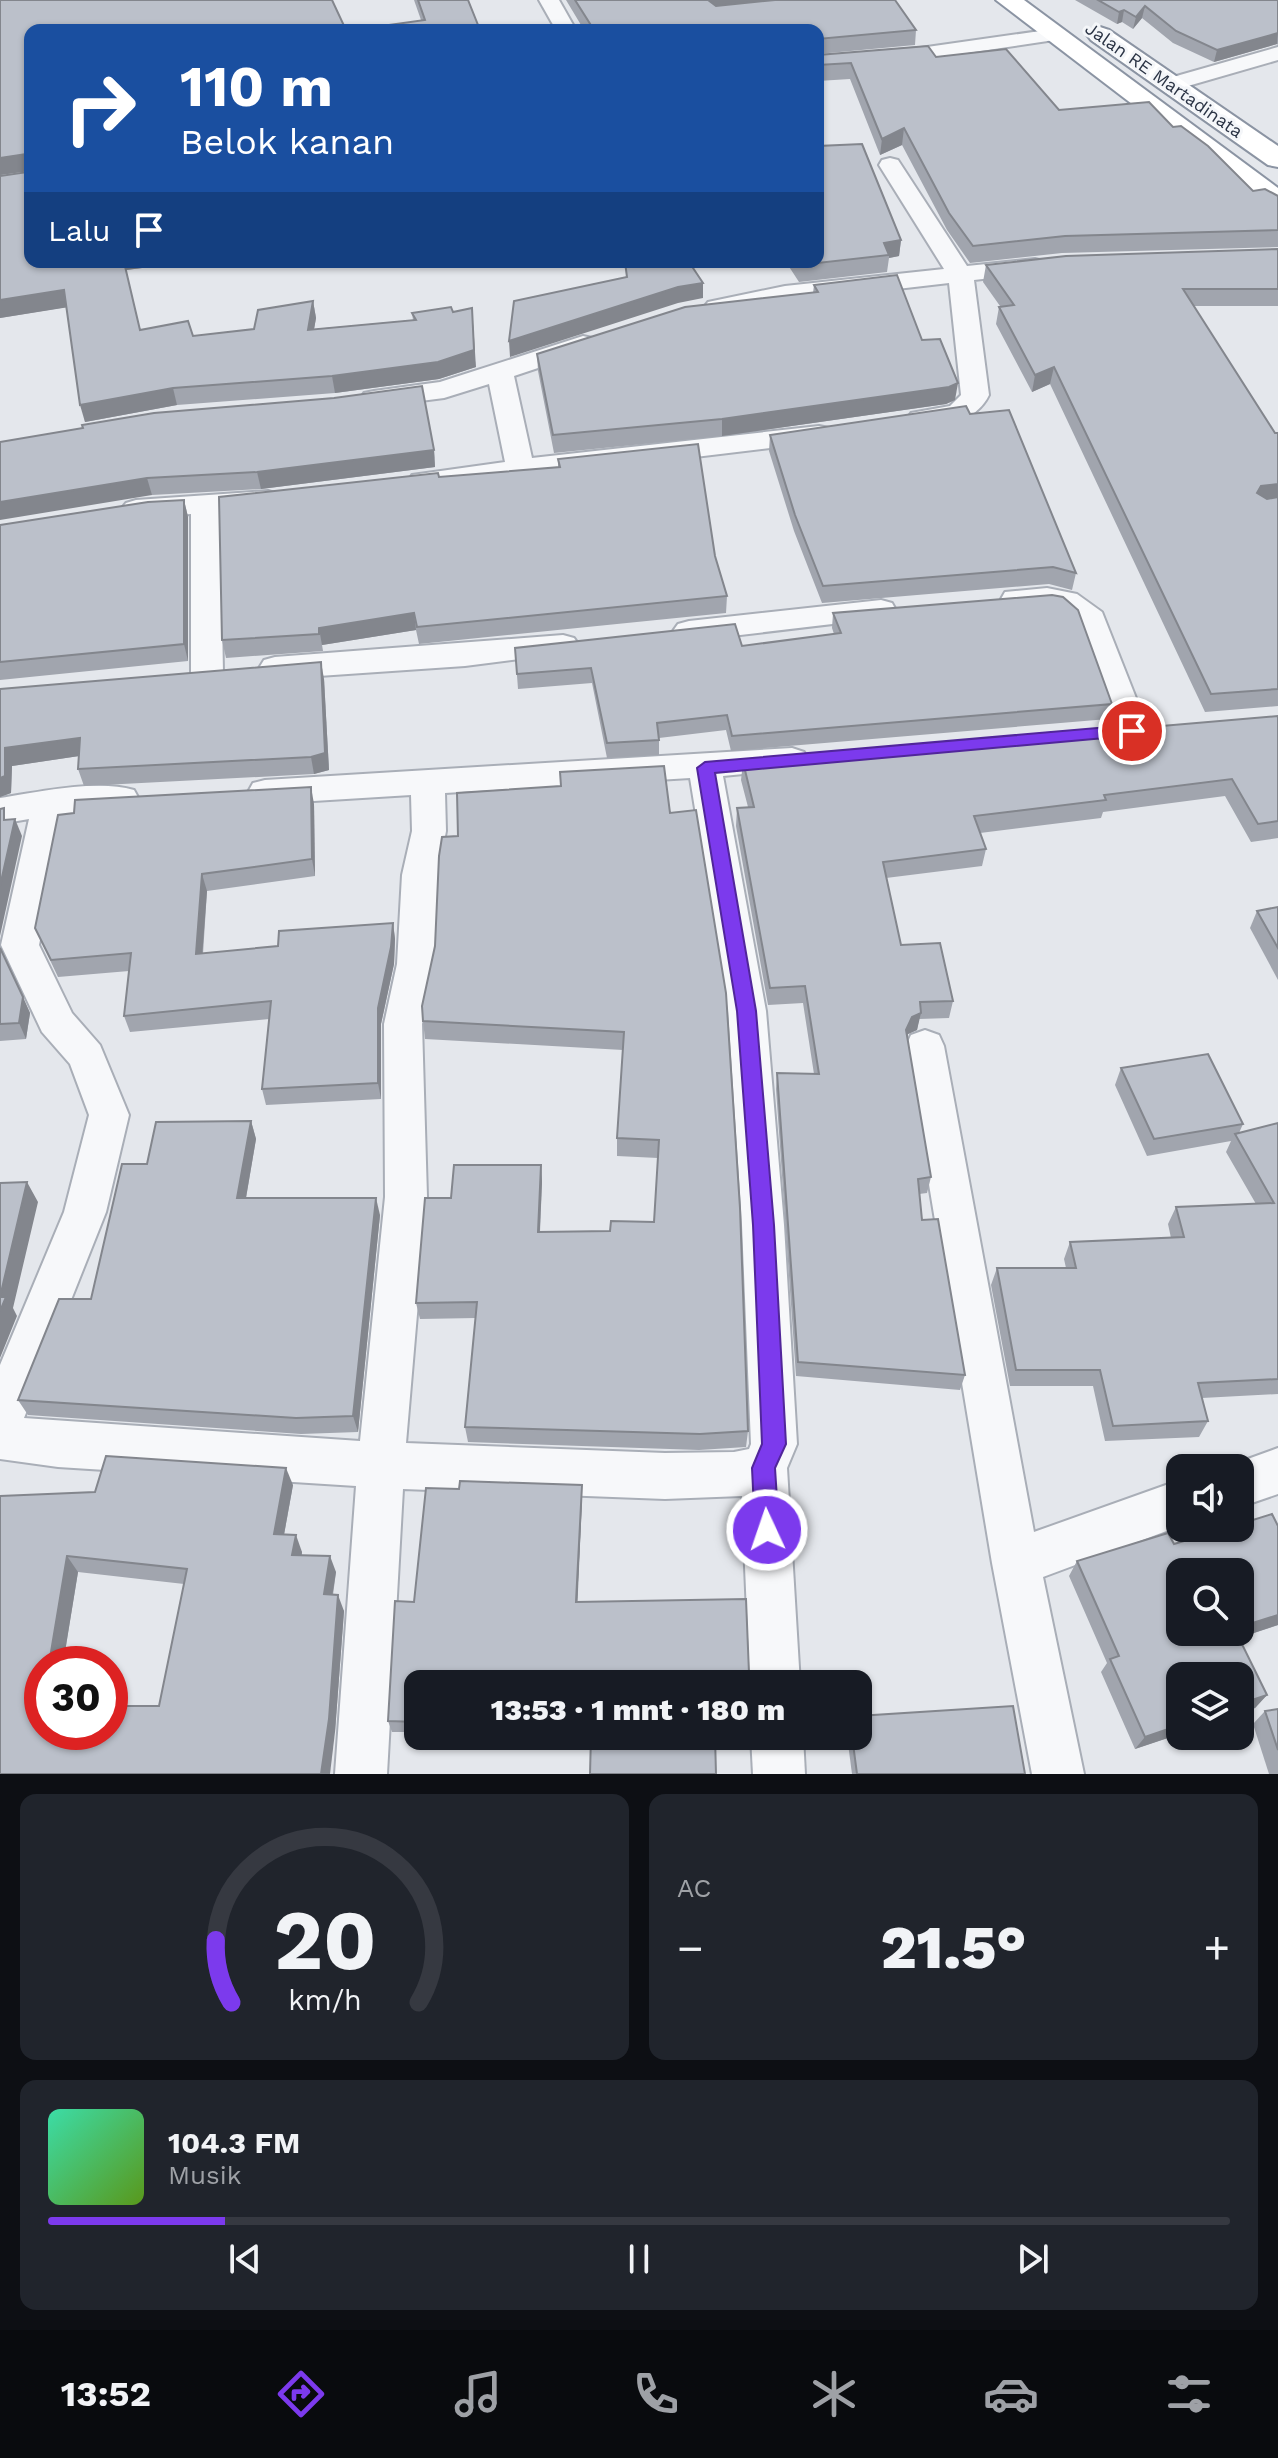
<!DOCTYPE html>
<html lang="id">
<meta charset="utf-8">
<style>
:root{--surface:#171b24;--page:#20242c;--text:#f1f3f6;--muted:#9ea1a6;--line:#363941;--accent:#7c3aed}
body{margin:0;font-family:"Work Sans",sans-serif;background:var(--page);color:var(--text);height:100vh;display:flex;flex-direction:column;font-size:30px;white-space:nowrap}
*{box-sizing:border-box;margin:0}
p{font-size:26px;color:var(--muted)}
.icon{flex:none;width:44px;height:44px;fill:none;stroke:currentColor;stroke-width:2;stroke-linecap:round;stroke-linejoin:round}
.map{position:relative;height:1774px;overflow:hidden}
.side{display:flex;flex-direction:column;gap:20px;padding:20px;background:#0d0f14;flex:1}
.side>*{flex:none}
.banner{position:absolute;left:24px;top:24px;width:800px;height:244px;border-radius:16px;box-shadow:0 2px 6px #0004;background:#1a4fa0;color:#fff;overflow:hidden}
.buttons{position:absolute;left:1166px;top:1454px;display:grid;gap:16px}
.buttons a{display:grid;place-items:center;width:88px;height:88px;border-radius:16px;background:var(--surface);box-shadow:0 2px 6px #0004;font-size:40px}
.speed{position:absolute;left:24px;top:1646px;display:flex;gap:16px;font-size:40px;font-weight:700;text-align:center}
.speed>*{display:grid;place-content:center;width:104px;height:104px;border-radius:50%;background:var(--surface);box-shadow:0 2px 6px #0004;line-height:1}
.speed .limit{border:12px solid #d22;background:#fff;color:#111}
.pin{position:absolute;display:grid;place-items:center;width:68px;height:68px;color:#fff;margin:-34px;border:4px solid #fff;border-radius:50%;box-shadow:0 2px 8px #0007}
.me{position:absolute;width:88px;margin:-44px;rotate:357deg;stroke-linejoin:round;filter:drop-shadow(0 0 6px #0008)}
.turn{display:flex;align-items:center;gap:28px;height:168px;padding:0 24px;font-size:36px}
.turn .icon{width:104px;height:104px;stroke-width:2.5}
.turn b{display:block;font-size:56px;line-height:68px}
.then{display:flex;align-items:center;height:76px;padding:0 24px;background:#0003;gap:16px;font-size:30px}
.big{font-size:60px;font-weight:800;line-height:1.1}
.side .tile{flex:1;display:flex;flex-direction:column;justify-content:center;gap:12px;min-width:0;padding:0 28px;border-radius:16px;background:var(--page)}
.side .dial{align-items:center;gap:0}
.dial svg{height:208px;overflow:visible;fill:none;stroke:var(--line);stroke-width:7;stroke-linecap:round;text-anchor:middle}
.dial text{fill:var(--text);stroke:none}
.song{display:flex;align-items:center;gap:24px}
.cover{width:96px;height:96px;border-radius:12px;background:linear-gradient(135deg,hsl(160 70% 55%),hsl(90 70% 35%))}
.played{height:8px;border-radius:4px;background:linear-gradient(90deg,var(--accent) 15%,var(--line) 15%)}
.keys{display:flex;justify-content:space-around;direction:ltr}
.heat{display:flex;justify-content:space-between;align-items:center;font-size:44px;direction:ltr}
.side .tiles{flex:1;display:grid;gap:20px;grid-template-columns:1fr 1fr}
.tile:last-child{grid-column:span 2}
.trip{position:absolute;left:404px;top:1670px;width:468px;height:80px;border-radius:16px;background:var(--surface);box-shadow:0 2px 6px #0004;font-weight:800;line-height:80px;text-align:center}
.menu{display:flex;height:128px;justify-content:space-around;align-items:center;background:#090b0e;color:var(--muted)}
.menu .icon{width:56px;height:56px}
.menu .current{color:var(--accent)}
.menu b{font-size:36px;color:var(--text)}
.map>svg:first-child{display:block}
</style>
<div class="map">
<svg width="1278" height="1774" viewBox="0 0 1278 1774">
<rect width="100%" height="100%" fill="#e4e7ec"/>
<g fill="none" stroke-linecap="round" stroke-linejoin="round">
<g stroke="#a9aeb7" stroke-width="4">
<g id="street">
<polygon points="539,0 559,0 576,30 556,30"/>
<polygon points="1054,29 1064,35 1061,39 920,60 818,69 818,57 920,48"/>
<polygon points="1278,47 1278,60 1174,90 1163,84 1166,79"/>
<path d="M 890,158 L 898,160 L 967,266 L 1035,259 L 1044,261 L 1047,266 L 1044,271 L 1035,273 L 974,280 L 989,395 C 976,422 939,432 911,425 L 907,419 L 911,413 L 950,406 L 961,395 L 949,283 L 785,302 L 717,315 L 708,312 L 704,307 L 708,302 L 785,286 L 944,269 L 879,165 L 882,160 Z"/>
<polygon points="583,336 592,338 596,344 592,350 514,376 532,458 819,426 829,428 833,434 829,440 819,442 422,490 412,487 408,481 412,475 505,462 489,384 444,398 374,407 364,405 360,399 364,393 374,391 440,382"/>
<polygon points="268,491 278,494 282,500 278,506 220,512 223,673 218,681 207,684 196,681 191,673 191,514 136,518 126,515 121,509 126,503 136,500"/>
<path d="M 1047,588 L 1077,594 L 1102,612 L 1149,731 L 1144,739 L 1132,743 L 1120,739 L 1115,731 L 1077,623 C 1055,601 1031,613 1005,606 L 1001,599 L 1005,592 Z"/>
<polygon points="881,600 892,603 896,610 892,617 689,641 678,638 673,631 678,624 689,621"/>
<polygon points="563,635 574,638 579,645 574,652 465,666 275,679 264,676 259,668 264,660 275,657"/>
<path d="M 792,748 L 804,752 L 809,760 L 804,768 L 723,776 L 766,1011 L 784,1225 L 797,1444 L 787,1468 L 800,1684 L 750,1684 L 742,1496 L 665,1499 L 403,1489 L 387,1774 L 335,1774 L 356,1486 L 58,1467 L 0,1459 L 0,1365 L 64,1212 L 89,1115 L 70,1064 L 42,1032 L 1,945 L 29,819 L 0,824 L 0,798 C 38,792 97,779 134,790 L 139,799 L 134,808 L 122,811 L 65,815 L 39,945 L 72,1013 L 100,1045 L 129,1115 L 106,1212 L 24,1418 L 360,1441 L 385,1197 L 384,1024 L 397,964 L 402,875 L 412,831 L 411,795 L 265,804 L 253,801 L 248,792 L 253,783 L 265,780 ZM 690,778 L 728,1011 L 742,1225 L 751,1444 L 749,1449 L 734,1452 L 665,1453 L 406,1443 L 427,1197 L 422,1024 L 435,964 L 438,875 L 446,831 L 445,793 Z"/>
<polygon points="925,1030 939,1035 944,1046 1034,1532 1180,1480 1180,1526 1043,1577 1084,1774 1032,1774 992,1563 906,1046 911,1035"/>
<polygon points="1278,1448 1278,1494 1240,1507 1240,1468 1223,1468"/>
<polygon points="751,1736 803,1736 805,1774 753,1774"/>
</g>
</g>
<g stroke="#8b94a3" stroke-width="4">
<g id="highway">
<polygon points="996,0 1024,0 1278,188 1278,211 1268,208"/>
<polygon points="1100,27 1109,30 1278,146 1278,167 1268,165 1091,40 1087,35 1091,30"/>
</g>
</g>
<use href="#street" fill="#f7f8fa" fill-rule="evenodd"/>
<use href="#highway" fill="#fff" fill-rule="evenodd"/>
</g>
<g fill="#a1a5ae" fill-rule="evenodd">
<polygon points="0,0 30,30 142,268 126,270 140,330 193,336 254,329 313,301 316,318 314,329 413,320 412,313 476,367 439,379 335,393 177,405 85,422 67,307 0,318 0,176 28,172 28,171 0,175"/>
<polygon points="414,0 468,0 480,30 421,20"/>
<polygon points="566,0 895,0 916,30 915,45 818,54 818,30 584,30"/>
<polygon points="1075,0 1278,0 1278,45 1277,44 1214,62 1173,43 1142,18 1133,29 1122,22 1117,24"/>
<polygon points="936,57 1059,110 1173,127 1253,191 1278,196 1278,247 1062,253 970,263 947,230 902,145 880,155 850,79 818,81 818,65"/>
<polygon points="901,240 899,256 889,258 887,272 799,282 786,262 818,262"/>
<polygon points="1278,249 1278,306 1194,306 1275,433 1278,433 1278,706 1205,712 1050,384 1032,392 996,324 999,307 1000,306 983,282 986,265"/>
<polygon points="814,285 922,340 955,400 946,404 722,436 554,453 538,371 537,354 813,293"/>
<polygon points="970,414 1076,573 1072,590 1049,584 822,603 794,531 769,451 770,435"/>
<polygon points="0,442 434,450 435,467 261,489 152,495"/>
<polygon points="558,459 715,556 727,596 726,613 419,644 416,630 322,645 323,651 226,658 222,640 439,477 558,467"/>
<polygon points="184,500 188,517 188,661 0,680 0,525"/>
<polygon points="833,613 1112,704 1108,719 731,751 726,730 659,738 659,755 607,758 592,683 518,689 515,648 742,646 834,634 832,628"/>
<polygon points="324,679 329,770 314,774 84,786 78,769 79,756 12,766 11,793 0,797 0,689"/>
<polygon points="1278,716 1278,838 1251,842 1225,796 1103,812 1101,818 980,833 986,849 982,866 886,878 901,945 953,1001 949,1018 919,1019 917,1030 908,1034 907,1036 931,1177 927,1193 919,1194 922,1220 965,1375 960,1390 796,1376 776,1089 777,1073 814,1074 803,1003 768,1005 736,826 737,808 748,807 741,780 743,762"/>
<polygon points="560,772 748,1431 746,1447 699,1450 468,1442 465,1427 476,1318 420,1319 416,1303 451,1198 541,1165 542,1182 540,1232 610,1231 654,1222 658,1158 617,1156 617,1138 623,1050 425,1039 423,1021 458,836 560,786"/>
<polygon points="314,804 315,876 207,891 203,954 278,946 393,923 395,939 394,964 381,1024 381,1099 266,1105 262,1089 269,1019 130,1032 124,1016 129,971 58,977 35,928"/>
<polygon points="1278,907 1278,980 1250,928 1257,911"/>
<polygon points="0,948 30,1013 26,1039 0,1041"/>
<polygon points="1121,1068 1243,1124 1239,1133 1278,1123 1278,1394 1202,1398 1208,1421 1199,1437 1105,1441 1093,1386 1010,1386 991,1285 997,1268 1066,1268 1064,1259 1070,1242 1171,1238 1168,1224 1176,1207 1256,1204 1226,1152 1231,1141 1147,1156 1115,1085"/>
<polygon points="251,1121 256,1139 246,1198 380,1215 358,1432 301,1434 28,1415 18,1400 91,1299 147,1164"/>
<path d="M 293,1485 L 284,1535 L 302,1552 L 302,1555 L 336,1572 L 333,1595 L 344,1611 L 335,1732 L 0,1774 L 0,1496 ZM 78,1572 L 184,1584 L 159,1706 L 42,1732 L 42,1664 L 63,1664 Z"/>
<polygon points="582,1485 582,1499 577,1602 418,1684 418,1732 392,1732 388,1721 414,1602 459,1489"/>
<polygon points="1278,1526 1278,1625 1239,1638 1267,1695 1255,1708 1135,1749 1101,1672 1107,1663 1069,1576 1077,1561"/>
<polygon points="1278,1709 1278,1774 1269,1774 1253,1724 1265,1711"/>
<polygon points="547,1736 715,1736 591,1737"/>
<polygon points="847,1736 858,1736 1025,1774 852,1774"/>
</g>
<g fill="#83868d">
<polygon points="708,0 810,0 707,16"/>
<polygon points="1145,6 1142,18 1133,29 1136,17"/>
<polygon points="1124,10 1122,22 1117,24 1119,12"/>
<polygon points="1278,33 1277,44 1214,62 1217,50"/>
<polygon points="904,128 902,145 880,155 882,139"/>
<polygon points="27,154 30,171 0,175 0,158"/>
<polygon points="901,240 899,256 889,258 889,255 884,243"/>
<polygon points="124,262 140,262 142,268 126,270"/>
<polygon points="703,283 703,298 678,303 510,357 509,341 678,287"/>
<polygon points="64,290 69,307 0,318 0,300"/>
<polygon points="313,301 316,318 311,347 308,330"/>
<polygon points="472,308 476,367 439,379 335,393 332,376"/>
<polygon points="1054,367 1050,384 1032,392 1035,375"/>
<polygon points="958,383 955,400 946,404 722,436 722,419"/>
<polygon points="173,388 177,405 85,422 80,405"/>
<polygon points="434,450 435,467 261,489 257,472"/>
<polygon points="147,478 152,495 0,520 0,502"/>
<polygon points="1278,484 1278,501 1255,504 1257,493 1261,486"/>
<polygon points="184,500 188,517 188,661 184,644"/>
<polygon points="414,613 416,630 322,645 323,651 319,628"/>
<polygon points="321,662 324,679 329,770 314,774 311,757"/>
<polygon points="80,738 86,755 12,766 11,793 0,797 0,778 5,748"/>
<polygon points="311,787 314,804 315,876 312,859"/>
<polygon points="15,819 22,836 0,936 0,886"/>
<polygon points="202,874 207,891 201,971 196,954"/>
<polygon points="393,923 395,939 394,964 381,1024 381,1099 378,1083 378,1008"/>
<polygon points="23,997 30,1013 26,1039 19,1023"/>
<polygon points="921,1013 917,1030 908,1034 903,1046 906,1030 912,1017"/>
<polygon points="251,1121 256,1139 243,1215 237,1198"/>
<polygon points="541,1165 542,1182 539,1248 538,1232"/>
<polygon points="27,1182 38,1202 13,1308 17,1316 0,1358 0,1297"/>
<polygon points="376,1198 380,1215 358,1432 353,1416"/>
<polygon points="286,1468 293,1485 281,1551 274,1534"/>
<polygon points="582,1485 582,1499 577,1614 576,1602"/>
<polygon points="296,1535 302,1552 299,1571 292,1555"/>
<polygon points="67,1556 78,1572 63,1664 49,1664"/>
<polygon points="330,1556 336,1572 330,1610 324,1594"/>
<polygon points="338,1595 344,1611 335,1732 330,1774 321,1774"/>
<polygon points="1278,1615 1278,1625 1223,1643 1232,1632 1240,1632 1240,1627"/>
<polygon points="1267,1695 1255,1708 1240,1713 1240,1704"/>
<polygon points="1180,1725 1180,1734 1135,1749 1145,1737"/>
</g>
<g fill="#bbc0ca" stroke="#83868d" stroke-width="2" fill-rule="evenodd">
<polygon points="0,0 332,0 346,30 30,30 30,262 124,262 140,330 188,321 193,336 254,329 258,310 313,301 308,330 416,320 412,313 451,307 453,312 472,308 474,350 438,362 332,376 173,388 80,405 64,290 0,300 0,176 28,172 27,154 0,158"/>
<polygon points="418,0 468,0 480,30 353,30 425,20"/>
<polygon points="575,0 708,0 716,6 775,0 895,0 916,30 818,39 818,30 594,30"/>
<polygon points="1098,0 1278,0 1278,33 1217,50 1176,31 1145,6 1136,17 1124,10 1119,12"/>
<polygon points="928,46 936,57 1006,49 1059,110 1149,102 1173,127 1181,126 1208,146 1253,191 1265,189 1278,196 1278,230 1065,236 973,246 949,213 904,128 882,139 851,63 818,65 818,55"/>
<polygon points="862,144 901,240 884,243 889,255 800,265 798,262 818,262 818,146"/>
<polygon points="1278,249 1278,289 1183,289 1275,433 1278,433 1278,484 1261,486 1257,493 1267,499 1278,497 1278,689 1211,694 1054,367 1035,375 999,307 1014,305 986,265 1066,256"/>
<polygon points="625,262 689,262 703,283 678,287 509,341 514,301 627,277"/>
<polygon points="897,275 922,340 940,339 958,383 949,387 722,419 553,435 537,354 685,307 818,292 814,285"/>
<polygon points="422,386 434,450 257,472 147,478 0,502 0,442 83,428 82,425 154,413 334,398"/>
<polygon points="966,406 970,414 1009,410 1076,573 1053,567 823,586 795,515 770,435"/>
<polygon points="698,444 715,556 727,596 417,627 414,613 319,628 319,634 222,640 219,497 438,473 439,477 560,467 558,459"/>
<polygon points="184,500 184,644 0,662 0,525 148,502"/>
<polygon points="1052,595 1063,597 1078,610 1112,704 732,736 727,715 657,723 659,740 607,743 591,668 517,674 515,648 735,624 742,646 841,633 833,613"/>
<polygon points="321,662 325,753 311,757 78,769 80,738 5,748 5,776 0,778 0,689"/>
<polygon points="1278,716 1278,821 1258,824 1232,779 1104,795 1106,800 974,816 986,849 883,862 901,945 940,943 953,1001 920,1002 921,1013 912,1017 906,1030 931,1177 918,1179 922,1220 938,1219 965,1375 798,1362 777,1073 819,1074 805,986 770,988 737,808 754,807 743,762"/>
<polygon points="664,766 670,813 696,810 726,993 740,1208 748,1431 700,1434 465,1427 477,1302 416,1303 425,1198 451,1198 454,1165 541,1165 538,1232 610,1231 611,1221 654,1222 659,1140 617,1138 624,1032 423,1021 422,1006 435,946 439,856 442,837 458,836 457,793 561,786 560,772"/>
<polygon points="311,787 312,859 202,874 196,954 278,946 279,931 393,923 391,947 378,1008 378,1083 262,1089 271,1001 124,1016 131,953 51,960 35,928 58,815 74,813 75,800"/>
<polygon points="4,808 4,820 15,819 0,886 0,809"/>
<polygon points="1278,907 1278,948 1257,911"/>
<polygon points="0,948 23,997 19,1023 0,1024"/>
<polygon points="1208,1054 1243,1124 1154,1139 1121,1068"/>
<polygon points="251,1121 237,1198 376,1198 353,1416 296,1418 18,1400 59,1299 91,1299 122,1164 147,1164 156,1122"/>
<polygon points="1278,1123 1278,1379 1198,1383 1208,1421 1113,1426 1100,1370 1016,1370 997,1268 1076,1268 1070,1242 1184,1237 1176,1207 1274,1203 1235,1134"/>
<polygon points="27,1182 0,1297 6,1297 0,1311 0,1183"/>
<path d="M 106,1456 L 286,1468 L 274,1534 L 296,1535 L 292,1555 L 330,1556 L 324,1594 L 338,1595 L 329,1719 L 321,1774 L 0,1774 L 0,1496 L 95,1492 ZM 67,1556 L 187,1569 L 159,1706 L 110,1706 L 110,1732 L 42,1732 L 42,1664 L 49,1664 Z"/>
<polygon points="460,1481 582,1485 576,1602 746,1599 749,1673 752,1676 772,1676 773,1684 418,1684 418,1722 388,1721 395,1601 414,1602 426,1488 459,1489"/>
<polygon points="1272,1514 1278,1526 1278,1615 1240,1627 1240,1572 1180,1572 1180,1632 1236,1632 1267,1695 1240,1704 1240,1676 1180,1676 1180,1725 1145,1737 1110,1659 1119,1656 1077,1561 1168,1533 1174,1544 1227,1528 1240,1528 1240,1524"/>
<polygon points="1013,1706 1025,1774 857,1774 852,1736 858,1736 858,1716"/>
<polygon points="1278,1709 1278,1750 1265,1711"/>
<polygon points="591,1736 715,1736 716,1774 590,1774"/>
</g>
<polygon fill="#7c3aed" stroke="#51269a" stroke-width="2" points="1132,725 1141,731 1138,735 715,773 756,1011 774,1225 786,1444 775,1468 779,1530 775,1538 767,1542 758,1538 755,1530 752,1468 762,1444 753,1225 737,1011 697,768 705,762"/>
<g text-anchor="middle" stroke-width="6" stroke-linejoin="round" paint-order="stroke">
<g font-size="18" fill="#2b3445" stroke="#f4f6f9">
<text transform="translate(1164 80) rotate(35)" y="6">Jalan RE Martadinata</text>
</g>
</g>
</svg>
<div class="buttons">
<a><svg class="icon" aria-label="sound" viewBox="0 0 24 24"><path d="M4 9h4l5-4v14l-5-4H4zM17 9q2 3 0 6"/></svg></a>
<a><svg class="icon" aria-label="search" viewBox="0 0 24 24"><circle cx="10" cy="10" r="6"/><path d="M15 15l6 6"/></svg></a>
<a><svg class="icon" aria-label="layers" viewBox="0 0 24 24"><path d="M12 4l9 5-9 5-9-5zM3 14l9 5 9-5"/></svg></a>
</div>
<div class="speed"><div class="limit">30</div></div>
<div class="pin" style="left:1132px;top:731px;background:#d93025"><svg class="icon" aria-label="arrive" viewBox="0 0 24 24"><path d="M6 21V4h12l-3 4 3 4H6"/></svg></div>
<svg class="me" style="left:767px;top:1530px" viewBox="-20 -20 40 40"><circle r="17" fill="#7c3aed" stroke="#fff" stroke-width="3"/><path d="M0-11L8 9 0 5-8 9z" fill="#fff"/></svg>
<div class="trip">13:53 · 1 mnt · 180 m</div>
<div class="banner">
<div class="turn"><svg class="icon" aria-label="right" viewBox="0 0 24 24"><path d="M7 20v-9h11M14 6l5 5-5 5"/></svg><div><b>110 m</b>Belok kanan</div></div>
<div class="then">Lalu<svg class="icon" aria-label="arrive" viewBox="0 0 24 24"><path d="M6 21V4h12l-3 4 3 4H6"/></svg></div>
</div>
</div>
<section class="side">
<div class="tiles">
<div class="tile dial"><svg viewBox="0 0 100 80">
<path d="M14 69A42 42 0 1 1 86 69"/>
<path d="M14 69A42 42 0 0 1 8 45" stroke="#7c3aed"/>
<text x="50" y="56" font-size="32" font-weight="700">20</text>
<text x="50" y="72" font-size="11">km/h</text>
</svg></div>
<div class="tile"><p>AC</p>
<div class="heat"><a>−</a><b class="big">21.5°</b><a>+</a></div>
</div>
<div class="tile">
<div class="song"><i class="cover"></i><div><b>104.3 FM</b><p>Musik</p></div></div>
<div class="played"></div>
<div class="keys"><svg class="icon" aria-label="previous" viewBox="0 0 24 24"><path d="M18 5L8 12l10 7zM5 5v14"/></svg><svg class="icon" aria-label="pause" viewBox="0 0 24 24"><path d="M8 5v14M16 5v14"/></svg><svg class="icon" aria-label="next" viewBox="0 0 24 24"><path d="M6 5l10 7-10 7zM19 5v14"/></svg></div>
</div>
</div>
</section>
<nav class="menu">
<b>13:52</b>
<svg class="icon current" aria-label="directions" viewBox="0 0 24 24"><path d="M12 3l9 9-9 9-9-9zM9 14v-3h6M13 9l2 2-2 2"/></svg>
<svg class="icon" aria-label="music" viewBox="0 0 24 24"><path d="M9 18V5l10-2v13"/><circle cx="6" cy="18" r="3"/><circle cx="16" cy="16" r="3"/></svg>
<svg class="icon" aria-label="phone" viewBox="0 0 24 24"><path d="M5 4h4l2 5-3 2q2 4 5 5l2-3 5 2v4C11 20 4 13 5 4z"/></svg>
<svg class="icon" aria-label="climate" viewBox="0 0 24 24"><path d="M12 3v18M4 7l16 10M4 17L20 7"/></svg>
<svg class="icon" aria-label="car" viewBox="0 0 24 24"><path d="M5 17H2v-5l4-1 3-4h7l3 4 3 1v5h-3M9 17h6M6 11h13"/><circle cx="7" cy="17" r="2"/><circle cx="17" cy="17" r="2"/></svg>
<svg class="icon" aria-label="filters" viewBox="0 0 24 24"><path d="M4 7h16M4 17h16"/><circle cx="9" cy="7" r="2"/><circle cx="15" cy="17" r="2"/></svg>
</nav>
